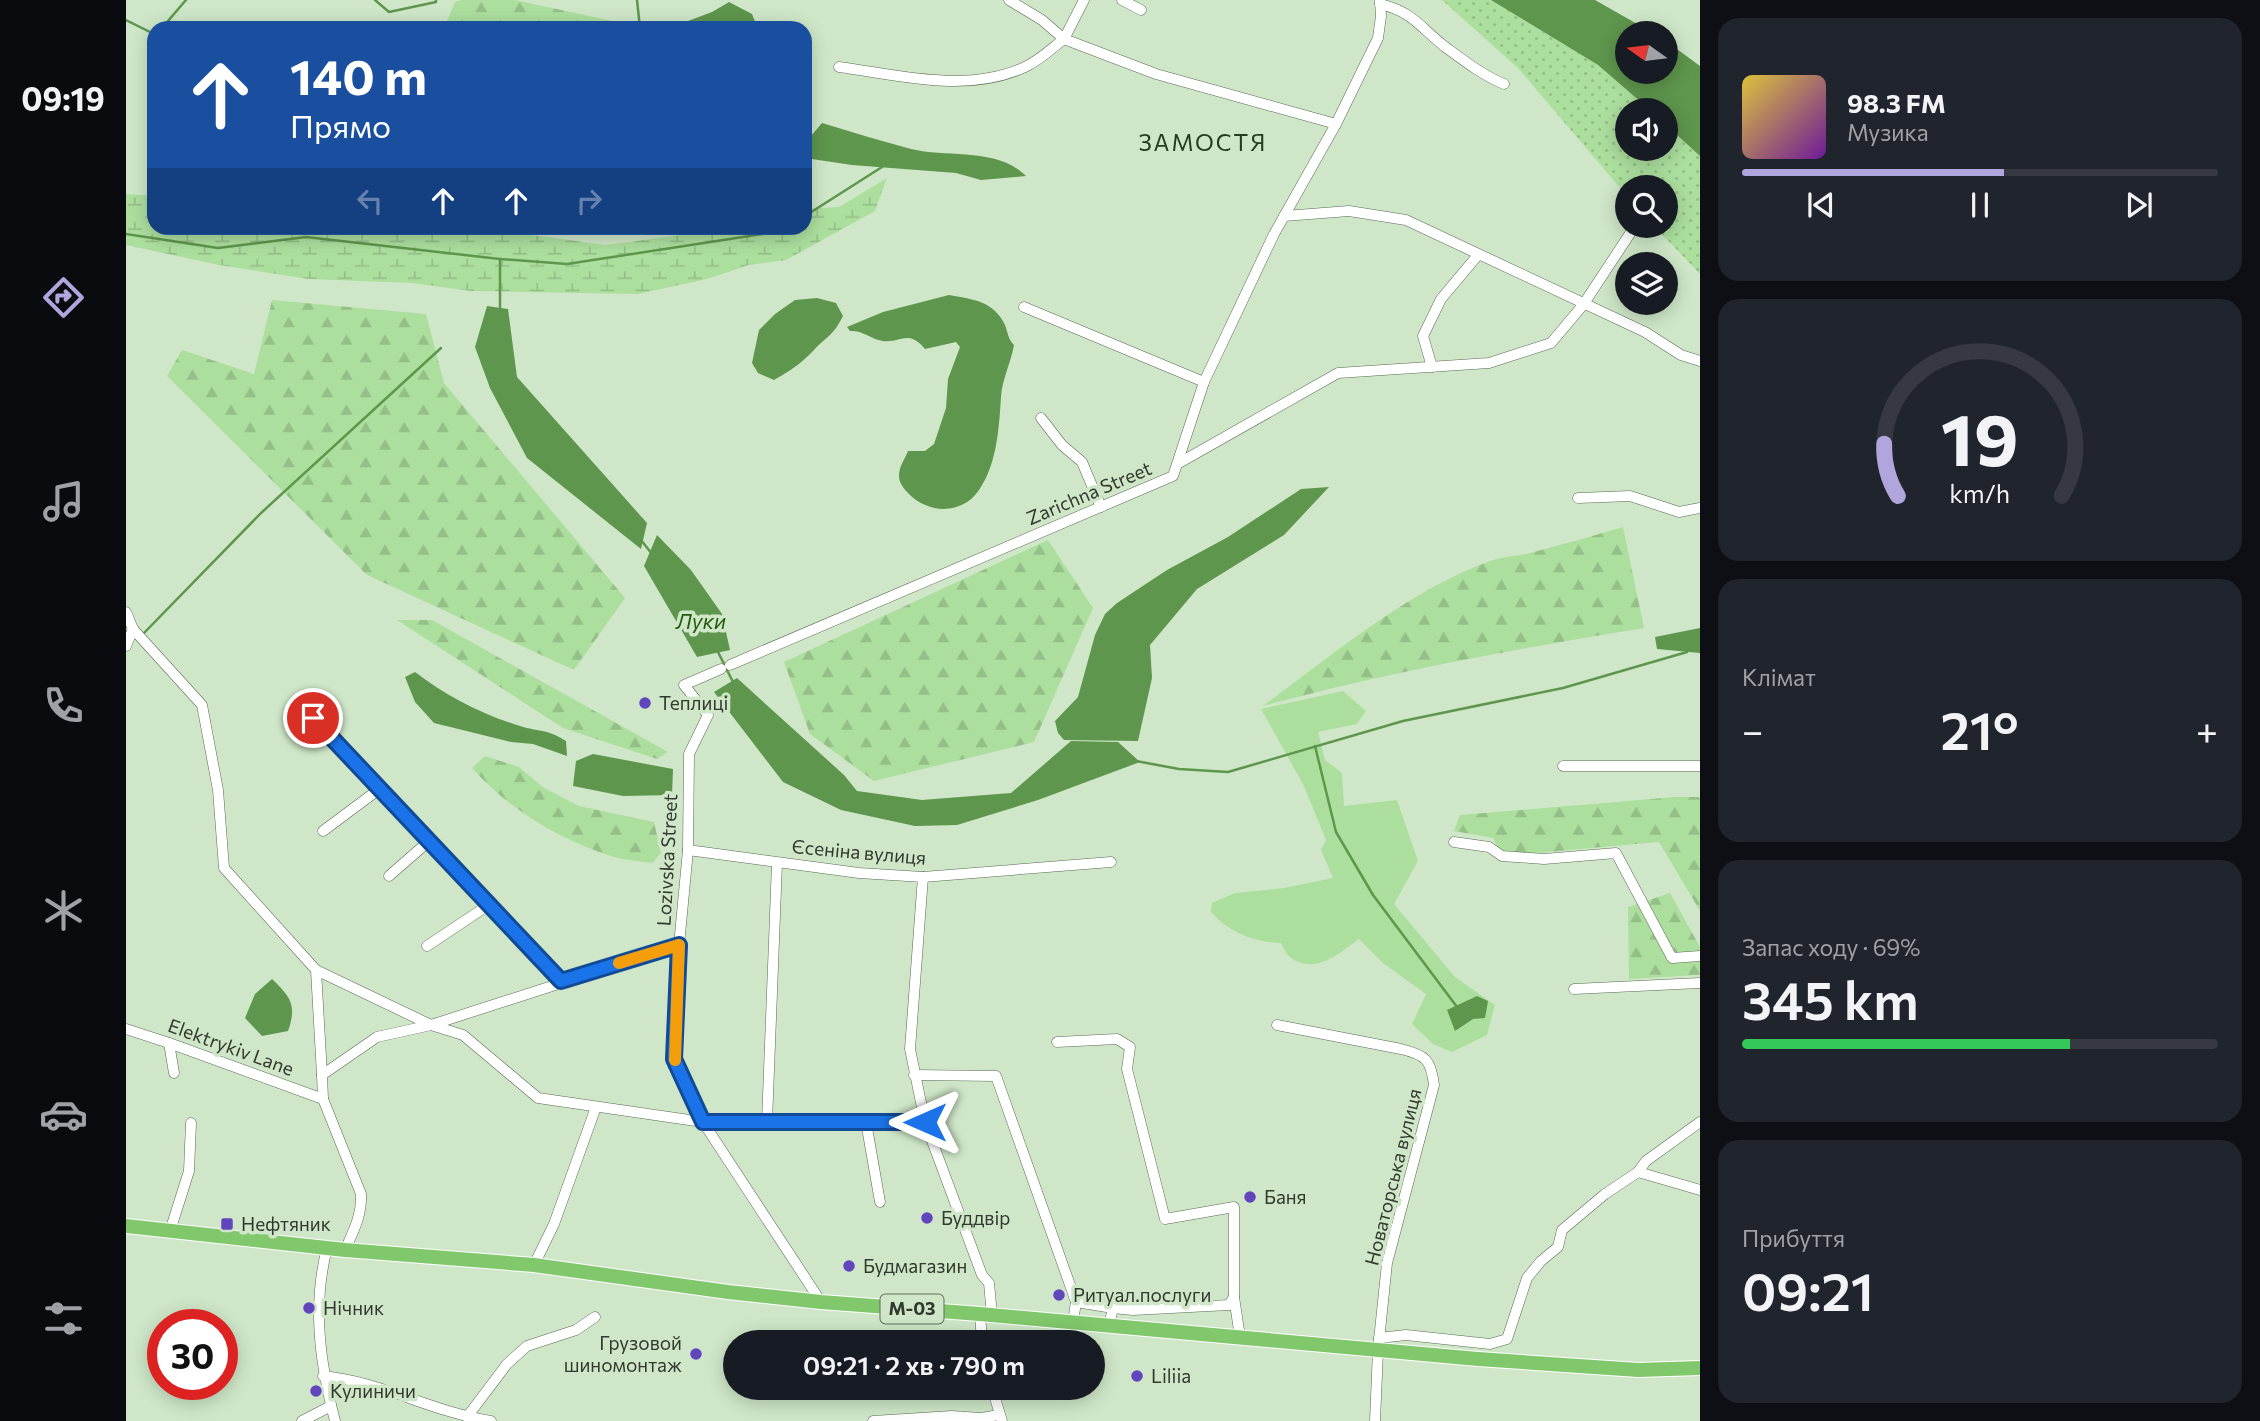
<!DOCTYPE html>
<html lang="uk">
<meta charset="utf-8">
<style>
:root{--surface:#171b24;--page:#20242c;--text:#f1f3f6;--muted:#9ea1a6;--line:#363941;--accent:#b0a5dc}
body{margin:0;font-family:Commissioner,sans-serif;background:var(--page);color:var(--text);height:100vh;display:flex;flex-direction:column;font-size:26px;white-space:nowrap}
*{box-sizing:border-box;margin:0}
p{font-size:23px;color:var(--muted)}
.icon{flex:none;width:38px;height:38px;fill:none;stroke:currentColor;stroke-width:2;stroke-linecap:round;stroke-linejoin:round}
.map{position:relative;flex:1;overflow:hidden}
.side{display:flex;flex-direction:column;gap:18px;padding:18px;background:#0d0f14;width:560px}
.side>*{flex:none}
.banner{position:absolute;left:21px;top:21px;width:665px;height:214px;border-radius:21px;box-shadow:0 4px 18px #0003;background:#1a4fa0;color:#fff;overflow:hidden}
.needle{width:46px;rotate:284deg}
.fabs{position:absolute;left:1489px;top:21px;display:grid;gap:14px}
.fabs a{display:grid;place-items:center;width:63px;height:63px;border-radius:50%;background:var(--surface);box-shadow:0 4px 18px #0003;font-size:35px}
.speed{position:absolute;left:21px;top:1309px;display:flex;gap:14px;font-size:35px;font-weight:700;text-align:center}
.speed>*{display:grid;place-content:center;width:91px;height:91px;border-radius:50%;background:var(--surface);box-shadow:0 4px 18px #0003;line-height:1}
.speed .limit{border:10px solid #d22;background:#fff;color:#111}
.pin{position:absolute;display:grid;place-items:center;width:60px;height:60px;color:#fff;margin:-30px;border:4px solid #fff;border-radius:50%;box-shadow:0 2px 7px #0007}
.me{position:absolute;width:77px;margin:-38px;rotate:270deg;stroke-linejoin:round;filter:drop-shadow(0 0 5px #0008)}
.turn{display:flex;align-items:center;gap:24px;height:147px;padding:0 28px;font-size:32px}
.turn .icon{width:91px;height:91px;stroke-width:2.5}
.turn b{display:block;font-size:49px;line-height:60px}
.lanes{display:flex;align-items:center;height:66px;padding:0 28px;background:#0003;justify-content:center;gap:35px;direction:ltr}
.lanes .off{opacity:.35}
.big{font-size:52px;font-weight:600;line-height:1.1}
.side .tile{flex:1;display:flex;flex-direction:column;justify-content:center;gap:10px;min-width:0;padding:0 24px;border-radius:21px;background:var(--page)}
.side .dial{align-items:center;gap:0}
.dial svg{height:182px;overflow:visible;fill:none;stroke:var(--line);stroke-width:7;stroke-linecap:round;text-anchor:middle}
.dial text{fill:var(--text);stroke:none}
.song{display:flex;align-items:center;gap:21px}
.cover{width:84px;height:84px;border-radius:10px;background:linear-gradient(135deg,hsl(50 70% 55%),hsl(280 70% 35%))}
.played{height:7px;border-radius:4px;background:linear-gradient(90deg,var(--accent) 55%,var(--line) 55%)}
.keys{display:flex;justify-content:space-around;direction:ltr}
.heat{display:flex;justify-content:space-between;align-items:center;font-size:38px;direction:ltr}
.charge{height:10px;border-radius:5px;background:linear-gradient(90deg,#34c759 69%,var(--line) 0)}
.trip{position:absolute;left:597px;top:1330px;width:382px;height:70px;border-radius:35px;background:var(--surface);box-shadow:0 4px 18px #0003;font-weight:600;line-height:70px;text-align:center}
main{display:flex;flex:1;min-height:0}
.tab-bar{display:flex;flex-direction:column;width:126px;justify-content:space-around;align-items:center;background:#090b0e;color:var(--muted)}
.tab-bar .icon{width:49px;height:49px}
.tab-bar .current{color:var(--accent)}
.tab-bar b{font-size:32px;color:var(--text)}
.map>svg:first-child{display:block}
</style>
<main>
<nav class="tab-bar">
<b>09:19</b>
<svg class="icon current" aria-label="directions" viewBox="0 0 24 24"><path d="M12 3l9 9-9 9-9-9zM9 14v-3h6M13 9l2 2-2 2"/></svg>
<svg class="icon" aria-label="music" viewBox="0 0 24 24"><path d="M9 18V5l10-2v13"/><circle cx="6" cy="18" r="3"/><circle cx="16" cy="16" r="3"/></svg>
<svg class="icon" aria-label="phone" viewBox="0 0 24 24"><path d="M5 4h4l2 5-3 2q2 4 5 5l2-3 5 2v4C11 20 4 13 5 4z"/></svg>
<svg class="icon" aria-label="climate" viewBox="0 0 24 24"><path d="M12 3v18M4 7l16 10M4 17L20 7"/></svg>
<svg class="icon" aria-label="car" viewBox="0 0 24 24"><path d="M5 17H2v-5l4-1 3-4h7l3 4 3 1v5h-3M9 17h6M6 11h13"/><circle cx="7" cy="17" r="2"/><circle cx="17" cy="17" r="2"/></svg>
<svg class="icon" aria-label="filters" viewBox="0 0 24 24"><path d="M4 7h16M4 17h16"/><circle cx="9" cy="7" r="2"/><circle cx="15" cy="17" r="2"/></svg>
</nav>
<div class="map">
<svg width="1574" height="1421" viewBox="0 0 1574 1421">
<defs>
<pattern id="grass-dots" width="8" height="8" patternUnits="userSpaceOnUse" patternTransform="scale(1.75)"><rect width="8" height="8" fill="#acdf9e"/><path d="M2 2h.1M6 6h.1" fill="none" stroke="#94c088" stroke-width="1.8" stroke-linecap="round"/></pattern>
<pattern id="forest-firs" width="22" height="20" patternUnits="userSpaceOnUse" patternTransform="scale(1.75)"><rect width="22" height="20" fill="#acdf9e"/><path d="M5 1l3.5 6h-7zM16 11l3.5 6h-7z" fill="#94c088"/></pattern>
<pattern id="wetland-marsh" width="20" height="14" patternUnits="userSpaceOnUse" patternTransform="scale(1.75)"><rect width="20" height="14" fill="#acdf9e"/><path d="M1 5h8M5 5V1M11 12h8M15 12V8" fill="none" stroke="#94c088"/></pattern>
</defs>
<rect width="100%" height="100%" fill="#cfe7c8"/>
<polygon fill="url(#grass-dots)" points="1316,0 1365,0 1472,65 1524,110 1502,110 1502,149 1540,149 1540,125 1574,156 1574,274 1528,226 1540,226 1540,187 1502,187 1501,196 1392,68"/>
<g fill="url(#forest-firs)">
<polygon points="334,0 389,0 519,28 318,28 329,2"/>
<polygon points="146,300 300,314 318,383 499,598 448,670 241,575 41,376 56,350 128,374"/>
<path d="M 1497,527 L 1518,628 C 1390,649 1262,672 1137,706 C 1206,655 1286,588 1367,560 C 1379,556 1392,556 1404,553 C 1435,545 1466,536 1497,527 Z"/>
<polygon points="922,540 967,608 908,742 748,781 684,734 658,662"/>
<polygon points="271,620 306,620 542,752 531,759 437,728"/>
<path d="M 359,756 L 393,767 L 418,788 L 453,806 L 528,822 L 535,853 L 526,863 C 513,861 500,860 488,857 C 436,841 382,809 346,768 Z"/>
<polygon points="1549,797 1574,797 1574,911 1533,842 1376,856 1367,838 1328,831 1334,815"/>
<polygon points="1544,893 1574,947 1574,975 1503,979 1502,907"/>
</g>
<polygon fill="url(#wetland-marsh)" points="761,178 749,211 660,260 623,265 581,279 512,294 345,291 286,283 182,279 93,265 0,245 0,194 28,196 28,228 354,228 480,245 555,235 584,228 679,228 679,209 713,207"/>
<path fill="#acdf9e" d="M 1217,691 L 1240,711 L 1231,724 L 1192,732 L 1199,760 L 1216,773 L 1218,806 L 1271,800 L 1292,861 L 1268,904 L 1329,977 L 1369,1005 L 1361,1035 L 1326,1052 L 1307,1044 L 1286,1024 L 1300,994 L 1257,963 L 1233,939 C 1214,953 1188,976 1164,957 C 1160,954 1157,947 1155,943 C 1129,943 1102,932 1085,912 L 1086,903 L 1109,893 L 1158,888 L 1207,878 L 1195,850 L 1200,840 L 1177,784 L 1135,709 Z"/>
<g fill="#5e964d">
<polygon points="1365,0 1469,0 1527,33 1502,33 1502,72 1540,72 1540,41 1574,66 1574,156 1540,125 1540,110 1524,110 1472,65"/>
<polygon points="603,2 626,14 630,24 627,28 554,28 554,24 586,12"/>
<path d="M 696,123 C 726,132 755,141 785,149 C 822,158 871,147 900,176 L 855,180 L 830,173 L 726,165 L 679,158 L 679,143 Z"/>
<path d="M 823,295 C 846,299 868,301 879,325 C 882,333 882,339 888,345 C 885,362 876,380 875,397 C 873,428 871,464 853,490 C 836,515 803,514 783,494 C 778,489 773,483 773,476 C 773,466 779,459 782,451 L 799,451 L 808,444 L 820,408 L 822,379 L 834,347 L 830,342 L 799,349 C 782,329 776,343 757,341 C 744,339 737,330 724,331 L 721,327 L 757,312 Z"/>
<path d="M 691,298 L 710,303 L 717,316 C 707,336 702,335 688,350 C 673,365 667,369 648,380 L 632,373 L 626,363 L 633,330 L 649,314 L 669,300 Z"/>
<polygon points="361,306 382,309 391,377 521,523 515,549 401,458 364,388 349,347"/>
<polygon points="1203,487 1158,535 1071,589 1024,645 1026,678 1012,741 938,740 932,733 929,721 952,697 969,635 979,614 991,603 1041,570 1102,537 1175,489"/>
<polygon points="531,535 565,570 596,614 604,650 571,657 518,566"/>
<polygon points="1574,628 1574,653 1531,649 1529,637"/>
<path d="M 289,672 C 322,697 355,714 394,726 C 413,732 422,729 440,741 L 441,756 L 407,744 L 385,742 L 308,723 L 289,702 L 279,677 Z"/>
<polygon points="611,678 718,775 731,791 796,800 885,793 945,741 992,742 1014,762 912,800 831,825 789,826 715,810 657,782 588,692"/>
<polygon points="467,754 547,769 546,795 497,796 447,786 450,761"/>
<path d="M 146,979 C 165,997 171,1006 162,1031 L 136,1036 L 119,1018 L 129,994 Z"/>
<polygon points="1351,996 1362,1001 1359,1018 1347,1019 1329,1031 1321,1010"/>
</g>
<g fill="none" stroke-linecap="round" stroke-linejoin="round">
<g stroke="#5e964d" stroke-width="2.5">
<polyline points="249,0 263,12 310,2 310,0"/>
<polyline points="511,0 514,28"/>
<polyline points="0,20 28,34"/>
<polyline points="36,28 60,0"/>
<polyline points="679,216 756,167"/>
<polyline points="0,234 92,248 180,237 374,259 374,311"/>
<polyline points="374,259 441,264 656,231 661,228"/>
<polyline points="515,540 526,554"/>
<polyline points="18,633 135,513 315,348"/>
<polyline points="592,652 608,684"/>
<polyline points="1189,746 1210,832 1247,895 1331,1007"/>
<polyline points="1010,761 1053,769 1102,772 1277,721 1437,688 1561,652"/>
</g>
<g stroke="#566b50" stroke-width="11">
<g id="minor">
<polyline points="883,0 916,20 938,39 958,0"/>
<polyline points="996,0 1015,10"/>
<path d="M 1254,4 C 1287,12 1294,27 1318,46 C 1337,60 1356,75 1378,84"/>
<path d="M 713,67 C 773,75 841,94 899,67 C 914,60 925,49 938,39 L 1030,74 L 1210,124"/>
<polyline points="1158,216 1223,211 1280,220 1519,332 1555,355 1574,361"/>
<polyline points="898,307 1078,382"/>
<polyline points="1306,367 1297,336 1315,299 1352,255"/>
<polyline points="915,418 936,445 956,462 975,507"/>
<polyline points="1053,463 1212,373 1363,363 1425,343 1457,305 1507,229"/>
<polyline points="1452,498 1504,496 1553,512 1574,508"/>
<polyline points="0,612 7,629 76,705 92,790 98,868 190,970 305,1025 337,1035 412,1098 577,1122 799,1122"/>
<polyline points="0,646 7,629"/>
<polyline points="604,665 1047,476 1078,382 1148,234 1210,124 1252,38 1255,16 1254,0"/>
<polyline points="595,669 558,685 582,715 563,754 562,850 553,945 548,1059 577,1122 695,1302"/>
<polyline points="187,718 435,981"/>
<polyline points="1437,766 1574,766"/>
<polyline points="197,831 252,790"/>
<polyline points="1328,842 1363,847 1376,856 1418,859 1490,853 1546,958 1574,956"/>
<polyline points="562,850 733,873 797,877 985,862"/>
<polyline points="263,876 303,841"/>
<polyline points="797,877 784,1049 799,1122 856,1275 863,1283 866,1315"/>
<polyline points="301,946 364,904"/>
<polyline points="190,970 196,1075"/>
<polyline points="1448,989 1574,983"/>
<path d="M 1151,1025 L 1275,1049 C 1300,1055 1305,1060 1308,1085 L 1261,1263 L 1252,1350 L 1249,1421"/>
<polyline points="0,1029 43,1043 197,1099"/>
<polyline points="931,1042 991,1039 1004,1047 1001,1069 1039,1219 1108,1207 1108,1297 1114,1337"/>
<polyline points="43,1043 48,1073"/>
<polyline points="788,1075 870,1076 950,1302 947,1322"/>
<polyline points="641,1122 651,863"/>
<polyline points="740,1122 754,1202"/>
<polyline points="1512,1172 1574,1190"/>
<polyline points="44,1231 63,1171 65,1123"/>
<path d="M 201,1248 C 186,1307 194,1363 209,1421"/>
<path d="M 219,1250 C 228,1230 236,1215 235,1194 L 197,1099 L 196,1075 L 251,1037 L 305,1025 L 553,945"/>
<polyline points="408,1265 428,1224 470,1107"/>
<polyline points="950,1302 987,1308"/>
<polyline points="854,1314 856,1342"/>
<polyline points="983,1325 987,1308 1007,1310 1103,1305 1108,1297"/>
<polyline points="1253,1338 1280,1335 1364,1344 1381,1339 1401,1278 1415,1261 1432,1247 1436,1230 1479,1194 1512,1172 1520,1161 1574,1122"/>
<path d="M 197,1376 C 257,1382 306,1412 365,1421"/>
<polyline points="866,1388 876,1421"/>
<polyline points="341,1417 381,1364 401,1346 450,1330 469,1317"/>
<polyline points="176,1421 205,1406"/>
<polyline points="747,1421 826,1416 855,1418 873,1415"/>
</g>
</g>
<g stroke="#fff" stroke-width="16">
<polyline id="highway" points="0,1226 219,1250 408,1265 602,1292 695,1302 854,1314 1352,1359 1512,1370 1574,1368"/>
</g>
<use href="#minor" stroke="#fff" stroke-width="10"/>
<use href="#highway" stroke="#81c86c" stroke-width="14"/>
</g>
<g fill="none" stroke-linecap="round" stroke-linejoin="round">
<g stroke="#114b97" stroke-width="18">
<polyline id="route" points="187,718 435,981 553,945 548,1059 577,1122 799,1122"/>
</g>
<use href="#route" stroke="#1a73e8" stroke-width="12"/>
<polyline stroke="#f59e0b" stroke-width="12" points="493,963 553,945 549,1060"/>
</g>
<g fill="#6145bd" stroke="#cfe7c8" stroke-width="2.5">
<circle cx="519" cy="703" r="7"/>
<circle cx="1124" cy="1197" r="7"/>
<circle cx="801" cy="1218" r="7"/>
<rect x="94" y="1217" width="14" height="14" rx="3.5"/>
<circle cx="723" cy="1266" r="7"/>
<circle cx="933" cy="1295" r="7"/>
<circle cx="183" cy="1308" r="7"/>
<circle cx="570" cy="1354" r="7"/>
<circle cx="1011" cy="1376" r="7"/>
<circle cx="190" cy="1391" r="7"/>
</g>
<g text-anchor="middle" stroke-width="7" stroke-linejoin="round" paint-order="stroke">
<rect fill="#cfe7c8" stroke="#606e5c" stroke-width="2" x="754.5" y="1294.5" width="63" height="29" rx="5"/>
<g font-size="18" font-weight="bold" fill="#313a2e">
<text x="786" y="1315">М-03</text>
</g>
<g font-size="19" fill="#313a2e" stroke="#cfe7c8">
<text transform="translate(963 493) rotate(-23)" y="7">Zarichna Street</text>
<text transform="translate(733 852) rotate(5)" y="7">Єсеніна вулиця</text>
<text transform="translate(541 860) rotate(-87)" y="7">Lozivska Street</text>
<text transform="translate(105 1047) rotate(20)" y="7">Elektrykiv Lane</text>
<text transform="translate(1267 1177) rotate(-76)" y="7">Новаторська вулиця</text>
</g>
<g font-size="19" fill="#313a2e" stroke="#cfe7c8" text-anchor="start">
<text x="533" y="710">Теплиці</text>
<text x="1138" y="1204">Баня</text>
<text x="815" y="1225">Буддвір</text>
<text x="115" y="1231">Нефтяник</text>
<text x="737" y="1273">Будмагазин</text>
<text x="947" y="1302">Ритуал.послуги</text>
<text x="197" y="1315">Нічник</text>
<text x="556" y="1350" text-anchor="end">Грузовой<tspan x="556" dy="22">шиномонтаж</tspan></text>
<text x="1025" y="1383">Liliia</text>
<text x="204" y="1398">Кулиничи</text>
</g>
<g font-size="21" font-style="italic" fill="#235a0d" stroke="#cfe7c8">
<text x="575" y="629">Луки</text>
</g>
<g font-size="23" letter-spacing="2" fill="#273b22" stroke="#cfe7c8">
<text x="1077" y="151">ЗАМОСТЯ</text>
</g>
</g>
</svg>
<div class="fabs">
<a><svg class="needle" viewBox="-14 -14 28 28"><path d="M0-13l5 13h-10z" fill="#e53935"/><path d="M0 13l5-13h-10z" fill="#9ea1a6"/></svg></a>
<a><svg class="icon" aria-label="sound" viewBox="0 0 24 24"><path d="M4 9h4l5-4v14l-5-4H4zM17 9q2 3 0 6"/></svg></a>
<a><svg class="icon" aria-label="search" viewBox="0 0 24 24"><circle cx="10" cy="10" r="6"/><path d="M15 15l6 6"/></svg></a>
<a><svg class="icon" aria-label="layers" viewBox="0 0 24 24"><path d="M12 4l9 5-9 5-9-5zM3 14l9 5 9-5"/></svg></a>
</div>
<div class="speed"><div class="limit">30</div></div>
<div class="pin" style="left:187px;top:718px;background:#d93025"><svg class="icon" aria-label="arrive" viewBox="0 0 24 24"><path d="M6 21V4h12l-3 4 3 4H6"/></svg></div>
<svg class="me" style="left:799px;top:1122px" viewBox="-20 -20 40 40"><path d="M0-17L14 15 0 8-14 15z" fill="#1a73e8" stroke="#fff" stroke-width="4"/></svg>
<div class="trip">09:21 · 2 хв · 790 m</div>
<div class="banner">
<div class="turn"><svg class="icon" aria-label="ahead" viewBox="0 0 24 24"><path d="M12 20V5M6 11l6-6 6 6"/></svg><div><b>140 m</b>Прямо</div></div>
<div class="lanes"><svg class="icon off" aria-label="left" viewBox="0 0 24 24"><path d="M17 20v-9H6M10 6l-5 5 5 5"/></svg><svg class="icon" aria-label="ahead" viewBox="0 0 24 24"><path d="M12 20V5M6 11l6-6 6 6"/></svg><svg class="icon" aria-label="ahead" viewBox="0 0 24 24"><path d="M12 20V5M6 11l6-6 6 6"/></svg><svg class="icon off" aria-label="right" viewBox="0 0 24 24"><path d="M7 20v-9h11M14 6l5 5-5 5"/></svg></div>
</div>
</div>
<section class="side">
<div class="tile">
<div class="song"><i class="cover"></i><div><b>98.3 FM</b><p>Музика</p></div></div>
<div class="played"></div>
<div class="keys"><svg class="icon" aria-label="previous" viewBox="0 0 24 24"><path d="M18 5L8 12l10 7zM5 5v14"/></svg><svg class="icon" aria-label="pause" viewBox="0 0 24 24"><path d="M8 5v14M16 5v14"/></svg><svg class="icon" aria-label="next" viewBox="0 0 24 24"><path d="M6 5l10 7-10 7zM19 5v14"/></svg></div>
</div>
<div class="tile dial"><svg viewBox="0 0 100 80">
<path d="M14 69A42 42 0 1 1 86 69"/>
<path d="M14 69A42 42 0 0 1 8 46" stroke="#b0a5dc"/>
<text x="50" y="56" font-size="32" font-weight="700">19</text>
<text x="50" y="72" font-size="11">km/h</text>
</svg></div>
<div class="tile"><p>Клімат</p>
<div class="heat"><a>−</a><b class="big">21°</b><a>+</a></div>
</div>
<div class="tile"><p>Запас ходу · 69%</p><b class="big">345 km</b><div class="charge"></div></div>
<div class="tile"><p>Прибуття</p><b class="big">09:21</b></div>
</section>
</main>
